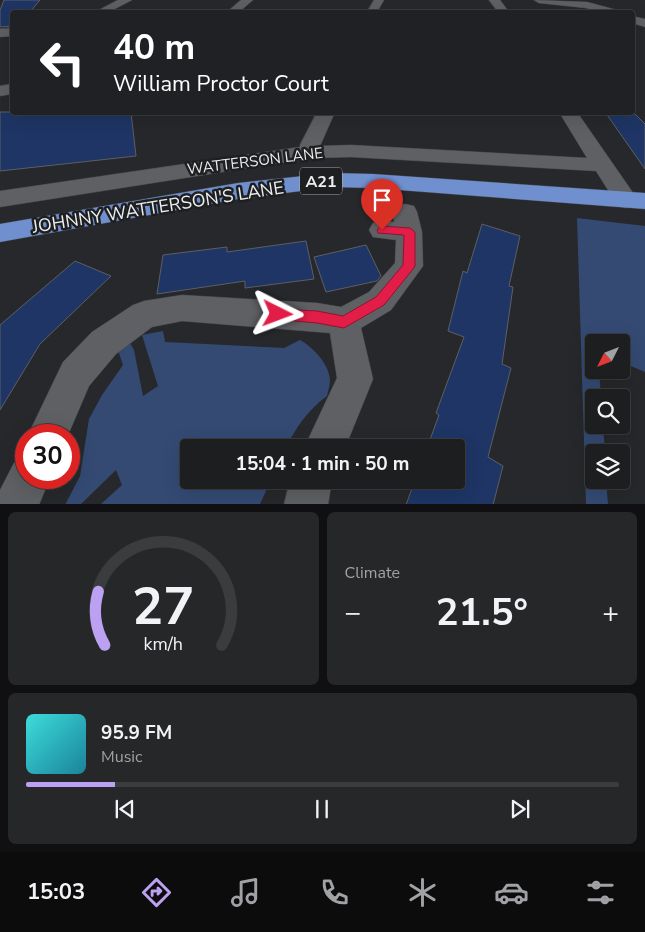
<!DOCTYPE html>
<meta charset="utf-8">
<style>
:root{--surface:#1d1e20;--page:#252729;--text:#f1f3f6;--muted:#a0a2a5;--line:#3b3c3e;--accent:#bca0f2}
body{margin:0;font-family:"Nunito Sans",sans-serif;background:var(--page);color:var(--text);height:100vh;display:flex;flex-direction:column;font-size:19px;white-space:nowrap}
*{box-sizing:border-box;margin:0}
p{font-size:16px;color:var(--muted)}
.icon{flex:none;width:28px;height:28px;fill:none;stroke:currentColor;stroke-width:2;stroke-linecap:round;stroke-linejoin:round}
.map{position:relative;height:504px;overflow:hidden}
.drawer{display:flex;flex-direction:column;gap:8px;padding:8px;background:#101012;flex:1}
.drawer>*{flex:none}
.top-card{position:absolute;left:10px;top:10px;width:625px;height:105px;border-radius:5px;box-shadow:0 5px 20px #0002,0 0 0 1px var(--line);background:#202124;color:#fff;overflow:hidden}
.needle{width:32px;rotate:228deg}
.fabs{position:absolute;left:585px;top:334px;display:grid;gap:10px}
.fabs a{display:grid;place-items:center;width:45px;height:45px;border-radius:5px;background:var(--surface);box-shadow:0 5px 20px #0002,0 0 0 1px var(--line);font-size:25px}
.speed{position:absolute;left:15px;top:424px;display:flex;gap:10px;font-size:25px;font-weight:700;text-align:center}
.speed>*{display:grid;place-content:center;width:65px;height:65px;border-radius:50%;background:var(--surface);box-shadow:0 5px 20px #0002,0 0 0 1px var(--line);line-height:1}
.speed .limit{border:8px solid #d22;background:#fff;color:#111}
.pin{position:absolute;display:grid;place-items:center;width:42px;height:42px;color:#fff;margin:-51px -21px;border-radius:50% 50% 50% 0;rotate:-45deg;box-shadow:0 0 5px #0007}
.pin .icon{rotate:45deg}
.me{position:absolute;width:55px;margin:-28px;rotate:93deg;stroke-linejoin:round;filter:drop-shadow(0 0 4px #0008)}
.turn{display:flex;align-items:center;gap:18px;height:105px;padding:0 20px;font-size:22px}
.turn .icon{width:65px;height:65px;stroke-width:2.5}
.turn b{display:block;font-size:35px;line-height:42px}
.big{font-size:38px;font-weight:700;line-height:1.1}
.drawer .card{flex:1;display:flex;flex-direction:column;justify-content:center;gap:8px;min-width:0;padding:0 18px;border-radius:8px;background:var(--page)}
.drawer .dial{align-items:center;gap:0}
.dial svg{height:130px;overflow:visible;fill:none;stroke:var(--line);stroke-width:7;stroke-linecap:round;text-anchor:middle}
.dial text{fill:var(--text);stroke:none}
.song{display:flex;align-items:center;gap:15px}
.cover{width:60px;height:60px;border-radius:8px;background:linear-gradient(135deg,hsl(180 70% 55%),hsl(190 70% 35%))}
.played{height:5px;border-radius:2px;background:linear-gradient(90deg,var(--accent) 15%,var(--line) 15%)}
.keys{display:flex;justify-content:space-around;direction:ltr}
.heat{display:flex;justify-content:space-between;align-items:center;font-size:28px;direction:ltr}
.drawer .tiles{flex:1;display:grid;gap:8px;grid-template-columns:1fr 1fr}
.card:last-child{grid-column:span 2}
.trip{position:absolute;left:180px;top:439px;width:285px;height:50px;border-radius:5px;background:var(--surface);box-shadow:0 5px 20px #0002,0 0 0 1px var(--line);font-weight:700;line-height:50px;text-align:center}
.tab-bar{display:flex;height:80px;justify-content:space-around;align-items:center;background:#0c0c0d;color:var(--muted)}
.tab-bar .icon{width:35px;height:35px}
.tab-bar .current{color:var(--accent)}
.tab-bar b{font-size:22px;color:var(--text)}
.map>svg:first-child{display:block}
</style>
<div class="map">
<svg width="645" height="505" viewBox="0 0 645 505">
<rect width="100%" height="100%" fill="#27282b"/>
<g fill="#344a73">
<polygon points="577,218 645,226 645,372 621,362 621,342 594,342 594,370 599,370 601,397 594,398 594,425 603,425 605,452 594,452 594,480 606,480 608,504 586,504"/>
<path d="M 163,331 L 165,342 L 284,348 L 300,340 C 313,347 329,364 330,380 C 330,385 328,391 327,396 C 308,410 297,426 286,447 L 189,448 L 189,480 L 271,480 L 260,504 L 101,504 L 122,485 L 116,470 L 81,504 L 65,505 L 80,476 L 89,419 L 102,395 L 123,365 L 118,350 L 129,341 L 134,350 L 143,396 L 158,386 L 142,335 Z"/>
</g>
<g fill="#1e3565" stroke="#5d5f62">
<polygon points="4,0 40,0 30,12 12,12 12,26 0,27 0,10"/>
<polygon points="632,111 645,124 645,169 605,112"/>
<polygon points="0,112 131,112 136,156 0,171"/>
<polygon points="482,224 520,236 509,286 513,287 502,364 511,368 488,457 503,466 493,505 406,505 415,480 456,480 456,448 427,448 439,415 436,413 464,337 448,331 463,271 467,273"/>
<polygon points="306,241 314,279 245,288 245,281 157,294 163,255 227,247 227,252"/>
<polygon points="366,245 381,276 377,281 326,292 314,257"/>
<polygon points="75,261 111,276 40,344 0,410 0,325"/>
</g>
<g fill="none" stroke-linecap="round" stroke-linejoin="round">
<g stroke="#454649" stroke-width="1">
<g id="minor">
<polygon points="118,0 132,0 109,12 95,12"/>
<polygon points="241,0 253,0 239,12 227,12"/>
<polygon points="374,0 384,0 377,12 367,12"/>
<polygon points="489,0 500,0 509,12 498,12"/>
<polygon points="534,0 587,2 617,10 619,12 602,12 586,8 539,3"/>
<polygon points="632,16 645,19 645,27 632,23"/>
<polygon points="12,28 12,36 0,37 0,29"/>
<polygon points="12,84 12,94 0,96 0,86"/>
<polygon points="317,112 335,112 320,146 351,145 587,158 559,112 577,112 638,200 634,206 626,208 618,206 596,171 351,157 312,158 0,207 0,191 300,147 300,145"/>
<polygon points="405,204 414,206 417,212 422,232 423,266 391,310 361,328 373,379 345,448 304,448 337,378 330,333 182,321 152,327 116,354 89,386 68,435 28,435 63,362 92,332 133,305 144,301 182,295 317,303 341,307 369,292 395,263 396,240 373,237 369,230 373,223 382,221 394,222 393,212 396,206"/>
<polygon points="26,458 26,478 50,478 39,505 0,505 0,490 14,463"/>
<polygon points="290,480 332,480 328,505 284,505"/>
</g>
</g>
<g stroke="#454649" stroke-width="1">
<polygon id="highway" points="332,173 373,174 645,193 645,209 373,188 332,187 238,199 0,242 0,224 238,183"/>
</g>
<use href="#minor" fill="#5e6063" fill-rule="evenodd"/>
<use href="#highway" fill="#6f8fce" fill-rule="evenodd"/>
</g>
<polygon fill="#e11d48" stroke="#92132f" points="382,226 410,228 415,232 415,266 413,269 384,305 344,328 317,323 274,319 272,314 274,310 278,309 317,311 343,316 376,297 403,265 404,235 378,233 377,230"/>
<g text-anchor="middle" stroke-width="5" stroke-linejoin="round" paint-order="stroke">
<g font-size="15" fill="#ecedef" stroke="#1d1f21">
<text transform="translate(255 161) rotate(-7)" y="5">WATTERSON LANE</text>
</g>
<rect fill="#1d1f21" stroke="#aeafb1" stroke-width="1" x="300" y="167.5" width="42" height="27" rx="4"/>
<g font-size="16" font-weight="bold" fill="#ecedef">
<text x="321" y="187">A21</text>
</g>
<g font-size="18" fill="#ecedef" stroke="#1d1f21">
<text transform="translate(158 207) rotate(-9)" y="6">JOHNNY WATTERSON'S LANE</text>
</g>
</g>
</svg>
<div class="fabs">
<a><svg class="needle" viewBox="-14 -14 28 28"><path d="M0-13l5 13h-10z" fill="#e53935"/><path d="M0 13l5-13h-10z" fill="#a0a2a5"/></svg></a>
<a><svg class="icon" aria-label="search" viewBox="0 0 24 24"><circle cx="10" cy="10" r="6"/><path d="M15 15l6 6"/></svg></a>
<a><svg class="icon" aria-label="layers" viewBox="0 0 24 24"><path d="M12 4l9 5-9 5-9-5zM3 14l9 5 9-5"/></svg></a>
</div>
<div class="speed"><div class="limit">30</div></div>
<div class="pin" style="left:382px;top:230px;background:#d93025"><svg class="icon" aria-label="arrive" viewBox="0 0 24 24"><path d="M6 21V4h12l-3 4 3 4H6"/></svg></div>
<svg class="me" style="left:278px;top:314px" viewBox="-20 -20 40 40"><path d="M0-17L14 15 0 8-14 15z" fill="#e11d48" stroke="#fff" stroke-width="4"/></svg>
<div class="trip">15:04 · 1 min · 50 m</div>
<div class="top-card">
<div class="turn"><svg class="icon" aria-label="left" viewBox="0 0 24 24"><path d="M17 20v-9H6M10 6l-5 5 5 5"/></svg><div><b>40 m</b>William Proctor Court</div></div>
</div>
</div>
<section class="drawer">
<div class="tiles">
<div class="card dial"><svg viewBox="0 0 100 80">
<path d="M14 69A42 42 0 1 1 86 69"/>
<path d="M14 69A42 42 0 0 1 10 36" stroke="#bca0f2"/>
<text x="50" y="56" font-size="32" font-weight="700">27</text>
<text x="50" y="72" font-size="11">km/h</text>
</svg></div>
<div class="card"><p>Climate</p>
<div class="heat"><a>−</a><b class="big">21.5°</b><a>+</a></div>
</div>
<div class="card">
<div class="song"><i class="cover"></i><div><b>95.9 FM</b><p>Music</p></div></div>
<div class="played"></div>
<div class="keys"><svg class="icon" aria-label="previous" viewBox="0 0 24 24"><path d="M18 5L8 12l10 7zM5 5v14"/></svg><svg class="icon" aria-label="pause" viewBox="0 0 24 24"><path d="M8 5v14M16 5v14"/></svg><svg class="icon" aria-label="next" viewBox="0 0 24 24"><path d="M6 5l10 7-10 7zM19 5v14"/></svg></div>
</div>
</div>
</section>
<nav class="tab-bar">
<b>15:03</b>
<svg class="icon current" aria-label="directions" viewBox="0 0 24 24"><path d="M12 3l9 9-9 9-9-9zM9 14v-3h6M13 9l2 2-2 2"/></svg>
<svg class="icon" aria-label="music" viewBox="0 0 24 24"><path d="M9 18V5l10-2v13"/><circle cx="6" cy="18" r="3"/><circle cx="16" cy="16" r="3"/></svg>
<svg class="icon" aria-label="phone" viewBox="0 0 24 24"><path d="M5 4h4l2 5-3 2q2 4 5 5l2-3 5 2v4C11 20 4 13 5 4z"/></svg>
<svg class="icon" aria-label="climate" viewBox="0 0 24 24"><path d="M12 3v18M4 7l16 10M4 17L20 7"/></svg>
<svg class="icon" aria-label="car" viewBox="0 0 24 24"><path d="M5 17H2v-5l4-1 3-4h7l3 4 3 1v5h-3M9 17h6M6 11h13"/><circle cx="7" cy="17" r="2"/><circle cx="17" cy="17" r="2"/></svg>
<svg class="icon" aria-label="filters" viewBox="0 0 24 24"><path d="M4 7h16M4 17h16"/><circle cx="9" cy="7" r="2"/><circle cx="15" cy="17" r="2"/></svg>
</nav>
